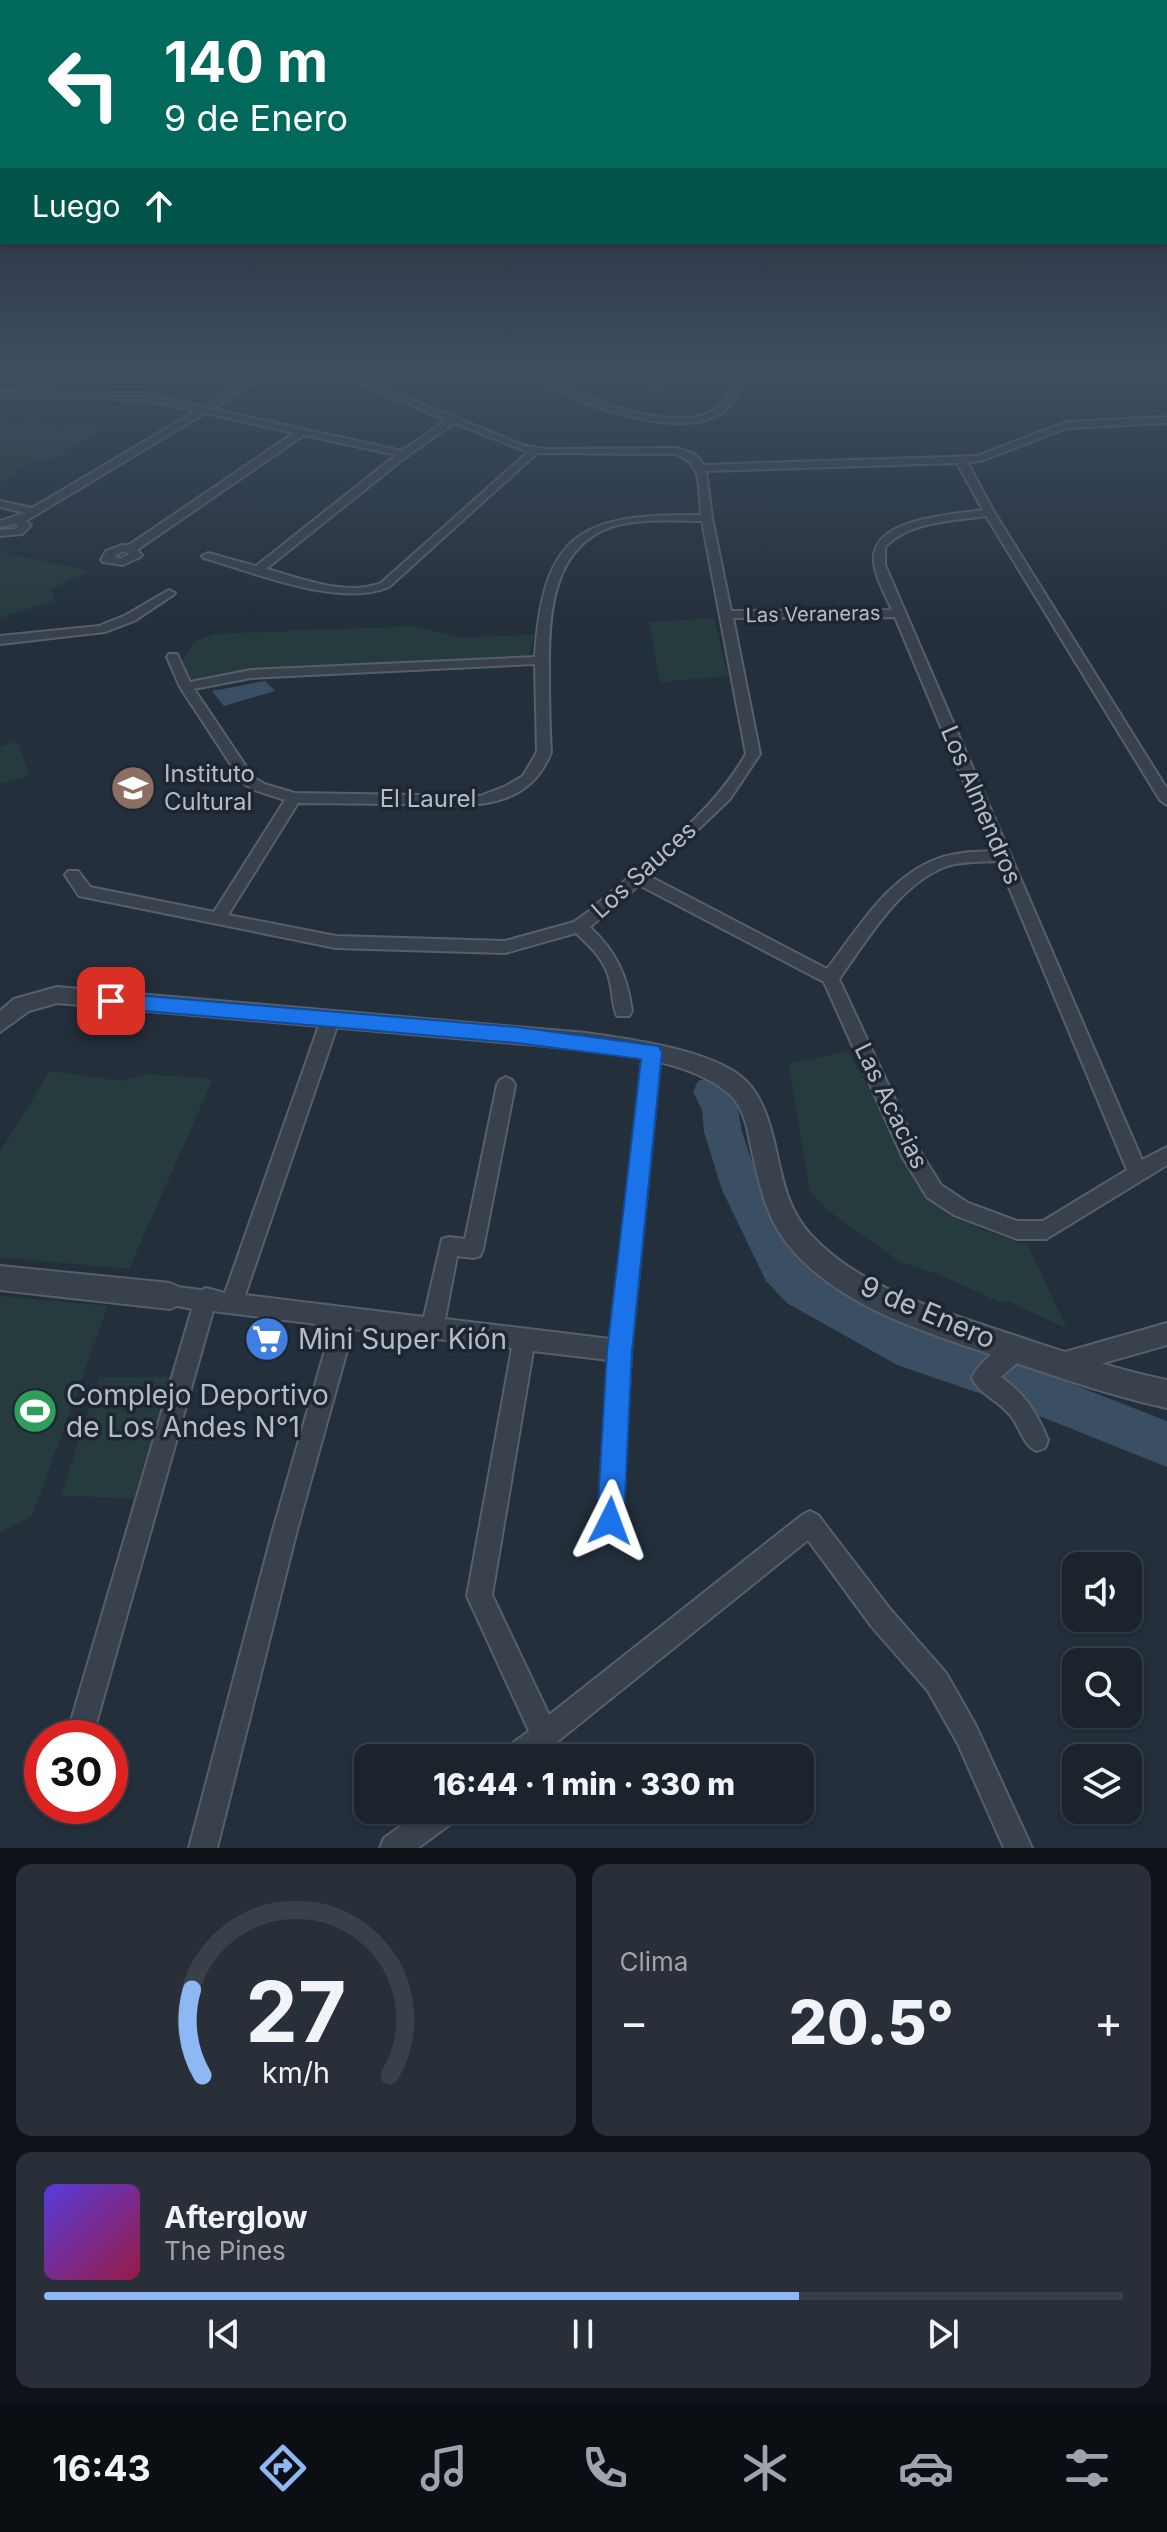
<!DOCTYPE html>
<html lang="es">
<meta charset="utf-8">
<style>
:root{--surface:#1b232d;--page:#282f39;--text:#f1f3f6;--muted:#a0a4aa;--line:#394049;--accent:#8db8f3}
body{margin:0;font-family:Inter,sans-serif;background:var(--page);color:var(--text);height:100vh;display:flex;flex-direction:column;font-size:30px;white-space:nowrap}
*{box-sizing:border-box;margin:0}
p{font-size:26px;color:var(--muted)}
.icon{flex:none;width:44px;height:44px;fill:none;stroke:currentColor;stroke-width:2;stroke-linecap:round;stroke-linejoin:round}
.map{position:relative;height:1848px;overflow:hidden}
.panel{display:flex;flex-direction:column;gap:16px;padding:16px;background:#0f1319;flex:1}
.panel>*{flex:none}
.hud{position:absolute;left:0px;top:0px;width:1168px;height:244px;box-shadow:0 2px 6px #0004,0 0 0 2px var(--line);background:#00695c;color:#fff;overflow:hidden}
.tools{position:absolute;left:1062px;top:1552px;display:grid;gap:16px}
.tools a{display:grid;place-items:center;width:80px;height:80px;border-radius:16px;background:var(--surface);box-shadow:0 2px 6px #0004,0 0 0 2px var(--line);font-size:40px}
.speed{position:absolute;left:24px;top:1720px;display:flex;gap:16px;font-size:40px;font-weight:700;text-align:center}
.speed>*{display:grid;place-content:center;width:104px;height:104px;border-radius:50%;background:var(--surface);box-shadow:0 2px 6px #0004,0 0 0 2px var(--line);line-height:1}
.speed .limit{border:12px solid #d22;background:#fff;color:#111}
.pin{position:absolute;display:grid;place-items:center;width:68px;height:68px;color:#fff;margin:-34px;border-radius:16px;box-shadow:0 4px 12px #0006}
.me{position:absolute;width:88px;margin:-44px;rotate:3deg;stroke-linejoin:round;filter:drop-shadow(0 0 6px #0008)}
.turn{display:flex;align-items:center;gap:28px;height:168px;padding:0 32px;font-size:36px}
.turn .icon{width:104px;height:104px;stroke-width:2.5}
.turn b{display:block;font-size:56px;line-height:68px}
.then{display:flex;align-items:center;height:76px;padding:0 32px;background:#0003;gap:16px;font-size:30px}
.big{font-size:60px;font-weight:800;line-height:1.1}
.panel .tile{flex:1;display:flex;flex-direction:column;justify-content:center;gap:12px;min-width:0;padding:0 28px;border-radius:16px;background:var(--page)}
.panel .dial{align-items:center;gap:0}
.dial svg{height:208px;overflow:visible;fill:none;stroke:var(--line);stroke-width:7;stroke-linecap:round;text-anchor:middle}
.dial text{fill:var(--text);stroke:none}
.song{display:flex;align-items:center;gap:24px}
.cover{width:96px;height:96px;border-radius:12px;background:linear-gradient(135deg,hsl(250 70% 55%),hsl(340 70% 35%))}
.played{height:8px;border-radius:4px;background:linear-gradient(90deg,var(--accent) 70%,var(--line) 70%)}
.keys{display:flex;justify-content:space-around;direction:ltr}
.heat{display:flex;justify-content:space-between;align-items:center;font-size:44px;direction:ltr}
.panel .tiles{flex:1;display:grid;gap:16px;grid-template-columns:1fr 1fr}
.tile:last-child{grid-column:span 2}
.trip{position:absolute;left:354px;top:1744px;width:460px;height:80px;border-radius:16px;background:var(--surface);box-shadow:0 2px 6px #0004,0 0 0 2px var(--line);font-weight:800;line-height:80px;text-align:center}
.tab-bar{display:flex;height:128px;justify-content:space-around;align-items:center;background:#0b0e12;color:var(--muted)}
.tab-bar .icon{width:56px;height:56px}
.tab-bar .on{color:var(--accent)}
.tab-bar b{font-size:36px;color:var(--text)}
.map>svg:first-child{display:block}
</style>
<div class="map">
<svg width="1167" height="1848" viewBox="0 0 1167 1848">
<rect width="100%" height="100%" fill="#242f3c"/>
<g fill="#263b3d">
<polygon points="615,368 653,368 659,373 675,377 659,395 643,393 653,380 631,380 617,387 598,381 608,377 604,373"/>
<polygon points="0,418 54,426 116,425 68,449 59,457 27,464 0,484"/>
<polygon points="0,552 90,571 50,589 55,600 0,618"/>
<polygon points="714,618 728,676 660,682 649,622"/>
<polygon points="417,626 461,638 535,634 529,655 246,671 192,682 182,661 195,642 213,634"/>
<polygon points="17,741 30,776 0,784 0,747"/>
<polygon points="848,1051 931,1200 981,1229 1028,1245 1067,1329 1010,1302 998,1302 943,1276 900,1262 826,1209 810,1193 789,1064"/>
<polygon points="50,1071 122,1081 148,1074 213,1079 129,1269 0,1257 0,1152"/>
<polygon points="0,1296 108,1306 32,1516 0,1532"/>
<polygon points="99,1377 171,1377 134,1498 61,1496"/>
</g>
<polygon fill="#3a4e64" points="265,681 275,691 224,706 212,691"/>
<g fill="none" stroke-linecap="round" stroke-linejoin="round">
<polygon fill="#3a4e64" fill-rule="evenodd" points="711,1077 724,1081 738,1109 742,1132 760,1186 796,1253 817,1275 921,1331 1005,1358 1167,1421 1167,1467 1005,1402 897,1365 787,1303 766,1281 722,1190 704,1132 702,1110 693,1092 698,1081"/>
<g stroke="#565f6a" stroke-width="4">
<g id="minor">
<path d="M 268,368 L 278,368 L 212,409 L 402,451 L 446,420 L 324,368 L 335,368 L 525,446 L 546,449 L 677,448 L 696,455 L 704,465 L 977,456 L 1066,422 L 1167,417 L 1167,423 L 1067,428 L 981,461 L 967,462 L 994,512 L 1167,789 L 1167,805 L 1160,800 L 986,516 C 953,521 909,521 885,547 L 885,565 L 1142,1160 L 1167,1147 L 1167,1165 L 1046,1239 L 1017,1239 L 954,1215 L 927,1197 L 902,1156 L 824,982 L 639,885 L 590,927 C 616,952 627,975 632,1011 L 629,1016 L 617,1016 C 612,1005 613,994 610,982 C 606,961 591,947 576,933 L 505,953 L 336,948 L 79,896 L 65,875 L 68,871 L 78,871 L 90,887 L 214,912 L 285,800 L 254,790 L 243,783 L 180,687 L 167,657 L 169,654 L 177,654 L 190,682 L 251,670 L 535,657 C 543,530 583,514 701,515 C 698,489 704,464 676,454 L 537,453 L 389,587 C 339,608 256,573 204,558 L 202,556 L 208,553 L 256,566 L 396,455 L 304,435 L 137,550 L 142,555 L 140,557 L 123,565 L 103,562 L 101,560 L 106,551 L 122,545 L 129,545 L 294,433 L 205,413 L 26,521 L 31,525 L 22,534 L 0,536 L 0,530 L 15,529 L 19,526 L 15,524 L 0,527 L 0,521 L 25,513 L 0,507 L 0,501 L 32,508 L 196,411 L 141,399 L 4,397 L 0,395 L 1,392 L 141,393 L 203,407 ZM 454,423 L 528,452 L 381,583 C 345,597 302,578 266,569 L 407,456 ZM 957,463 L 983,510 C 951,515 870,518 874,562 C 875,577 886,596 892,610 L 731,611 L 712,518 L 706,471 ZM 702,521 L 746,754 C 709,819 643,863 588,912 L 574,922 L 505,941 L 336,936 L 228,915 L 298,803 C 334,803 369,804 405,804 C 460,805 527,816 551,752 C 549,722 549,690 549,661 C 549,611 554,547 611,527 C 639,518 673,521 702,521 ZM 123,551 L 129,554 L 121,558 L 114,557 ZM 895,617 L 993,851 C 974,852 955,852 937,859 C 888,877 858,929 827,969 L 649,876 L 730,799 L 760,754 L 733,618 ZM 535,664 L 537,752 L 523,776 L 506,786 L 480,796 L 295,793 L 264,784 L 253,777 L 194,689 L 251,678 ZM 998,861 L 1127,1170 L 1043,1221 L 1017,1221 L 968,1203 L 941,1185 L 916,1145 L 839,979 C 868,939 899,884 947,866 C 963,861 981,862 998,861 Z"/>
<path d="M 534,368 L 542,368 L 546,379 C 582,398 682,437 718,407 C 729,398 732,380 737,368 L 745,368 C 740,382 737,403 723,412 C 679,442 581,404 539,382 Z"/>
<polygon points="169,590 175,593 173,595 134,621 105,632 0,644 0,636 99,626 126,615"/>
<polygon points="330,1013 336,1015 339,1020 245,1295 424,1317 442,1239 449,1237 465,1239 497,1085 500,1080 506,1077 512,1080 515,1085 483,1249 480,1256 473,1258 457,1256 445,1319 611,1339 643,1052 646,1047 652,1045 658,1047 661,1052 631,1351 622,1521 618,1529 610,1533 602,1529 598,1521 609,1360 533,1351 492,1595 549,1715 802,1515 810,1511 818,1515 890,1609 946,1673 976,1726 1032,1848 1004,1848 958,1744 928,1691 872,1627 808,1540 537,1758 502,1758 506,1748 529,1731 467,1596 512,1348 353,1329 297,1530 217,1848 189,1848 273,1530 332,1326 213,1311 92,1738 66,1738 192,1309 163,1303 160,1296 163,1289 170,1286 201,1290 206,1288 225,1293 321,1020 324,1015"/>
<polygon points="1167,1323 1167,1345 1065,1374 1057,1371 1054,1363 1057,1355 1065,1352"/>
<path d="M 1016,1338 L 1024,1341 L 1027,1349 L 1024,1357 L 1001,1377 C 1025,1394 1037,1413 1048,1440 L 1045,1448 L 1037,1451 C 1023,1446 1020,1426 1010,1415 C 999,1401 978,1393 972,1378 C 978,1363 1001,1345 1016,1338 Z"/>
<polygon points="423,1810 460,1810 456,1820 418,1848 380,1848 384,1838"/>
</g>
</g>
<g stroke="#565f6a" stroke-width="4">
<g id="tertiary">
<path d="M 57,987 L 586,1033 C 629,1039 715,1050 746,1081 C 762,1097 769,1121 774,1141 C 782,1176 786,1208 811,1235 C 862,1290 942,1311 1010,1334 C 1062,1351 1113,1369 1167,1380 L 1167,1408 C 1111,1396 1058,1377 1004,1359 C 932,1334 848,1311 795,1253 C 765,1221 759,1182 750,1142 C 747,1124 742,1105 728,1093 C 687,1057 600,1052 547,1046 L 57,1003 L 29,1011 L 0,1032 L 0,1011 L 14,999 Z"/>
<polygon points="0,1266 170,1283 179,1287 183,1296 179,1305 170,1309 0,1290"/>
</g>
</g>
<use href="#minor" fill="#38414c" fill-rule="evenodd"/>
<use href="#tertiary" fill="#38414c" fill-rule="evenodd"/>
</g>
<linearGradient id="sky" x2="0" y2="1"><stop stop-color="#141a21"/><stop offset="0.59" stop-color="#3f4d61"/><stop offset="1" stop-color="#3f4d61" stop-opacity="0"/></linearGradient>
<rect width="1167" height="626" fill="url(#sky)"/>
<polygon fill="#1a73e8" stroke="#114b97" stroke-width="2" points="111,993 517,1027 659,1046 662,1052 632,1351 624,1521 620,1531 610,1535 601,1531 597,1521 607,1351 641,1059 517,1043 111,1008 104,1006 101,1001 104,995"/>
<defs>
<g id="school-disc" transform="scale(2.3)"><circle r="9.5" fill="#8d6e63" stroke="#1d2631"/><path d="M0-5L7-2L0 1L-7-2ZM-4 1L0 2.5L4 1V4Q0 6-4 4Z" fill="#fff"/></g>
<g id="supermarket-disc" transform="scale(2.3)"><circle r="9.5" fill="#3f7fe0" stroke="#1d2631"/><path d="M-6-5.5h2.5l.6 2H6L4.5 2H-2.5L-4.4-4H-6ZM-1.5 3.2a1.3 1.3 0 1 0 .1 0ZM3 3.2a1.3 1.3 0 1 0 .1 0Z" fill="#fff"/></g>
<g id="stadium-disc" transform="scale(2.3)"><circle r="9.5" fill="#2e9e5b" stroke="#1d2631"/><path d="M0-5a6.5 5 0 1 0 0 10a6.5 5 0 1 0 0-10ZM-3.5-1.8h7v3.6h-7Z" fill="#fff"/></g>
</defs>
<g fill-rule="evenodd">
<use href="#school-disc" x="133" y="788"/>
<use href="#supermarket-disc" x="267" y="1339"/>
<use href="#stadium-disc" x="35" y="1411"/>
</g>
<g text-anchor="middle" stroke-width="7" stroke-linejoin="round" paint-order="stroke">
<g font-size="20" fill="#b4bcc7" stroke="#1d2631">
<text transform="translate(813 614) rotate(-1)" y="7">Las Veraneras</text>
</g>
<g font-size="24" fill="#b4bcc7" stroke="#1d2631" text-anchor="start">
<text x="164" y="782">Instituto<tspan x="164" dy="28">Cultural</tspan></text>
</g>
<g font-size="24" fill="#b4bcc7" stroke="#1d2631">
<text x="428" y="807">El Laurel</text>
<text transform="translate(981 805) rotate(67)" y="8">Los Almendros</text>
<text transform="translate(644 870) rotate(-42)" y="8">Los Sauces</text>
<text transform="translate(891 1106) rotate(64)" y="8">Las Acacias</text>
</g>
<g font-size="28" fill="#b4bcc7" stroke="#1d2631">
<text transform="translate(928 1312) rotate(23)" y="10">9 de Enero</text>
</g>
<g font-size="28" fill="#b4bcc7" stroke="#1d2631" text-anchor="start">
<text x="298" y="1349">Mini Super Kión</text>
<text x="66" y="1405">Complejo Deportivo<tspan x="66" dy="32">de Los Andes N°1</tspan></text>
</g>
</g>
</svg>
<div class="tools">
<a><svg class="icon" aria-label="sound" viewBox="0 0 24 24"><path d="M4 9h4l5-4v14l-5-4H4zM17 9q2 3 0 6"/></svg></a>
<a><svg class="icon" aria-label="search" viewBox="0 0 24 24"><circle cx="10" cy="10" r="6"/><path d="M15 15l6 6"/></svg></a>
<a><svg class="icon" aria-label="layers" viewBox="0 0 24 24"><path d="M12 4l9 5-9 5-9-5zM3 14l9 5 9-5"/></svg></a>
</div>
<div class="speed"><div class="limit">30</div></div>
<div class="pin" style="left:111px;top:1001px;background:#d93025"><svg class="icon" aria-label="arrive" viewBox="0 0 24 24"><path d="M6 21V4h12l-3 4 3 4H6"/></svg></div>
<svg class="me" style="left:610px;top:1521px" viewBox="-20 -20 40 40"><path d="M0-17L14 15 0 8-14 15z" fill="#1a73e8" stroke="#fff" stroke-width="4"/></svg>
<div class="trip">16:44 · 1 min · 330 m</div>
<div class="hud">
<div class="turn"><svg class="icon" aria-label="left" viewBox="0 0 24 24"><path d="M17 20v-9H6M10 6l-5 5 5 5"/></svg><div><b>140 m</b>9 de Enero</div></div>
<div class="then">Luego<svg class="icon" aria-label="ahead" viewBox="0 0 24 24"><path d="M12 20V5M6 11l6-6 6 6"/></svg></div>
</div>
</div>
<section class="panel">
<div class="tiles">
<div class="tile dial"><svg viewBox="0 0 100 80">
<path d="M14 69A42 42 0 1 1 86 69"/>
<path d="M14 69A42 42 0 0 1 10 36" stroke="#8db8f3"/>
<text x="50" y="56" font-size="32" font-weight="700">27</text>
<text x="50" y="72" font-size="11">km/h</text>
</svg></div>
<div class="tile"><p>Clima</p>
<div class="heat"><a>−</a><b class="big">20.5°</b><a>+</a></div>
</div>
<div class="tile">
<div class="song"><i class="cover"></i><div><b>Afterglow</b><p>The Pines</p></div></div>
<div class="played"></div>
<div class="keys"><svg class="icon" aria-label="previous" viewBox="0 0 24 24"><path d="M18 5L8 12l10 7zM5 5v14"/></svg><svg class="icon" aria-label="pause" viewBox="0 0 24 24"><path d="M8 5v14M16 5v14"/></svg><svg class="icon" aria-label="next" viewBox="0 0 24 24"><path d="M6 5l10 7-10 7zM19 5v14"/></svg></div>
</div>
</div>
</section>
<nav class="tab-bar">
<b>16:43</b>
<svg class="icon on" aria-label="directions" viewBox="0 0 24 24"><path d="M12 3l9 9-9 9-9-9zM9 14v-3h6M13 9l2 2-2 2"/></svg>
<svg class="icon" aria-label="music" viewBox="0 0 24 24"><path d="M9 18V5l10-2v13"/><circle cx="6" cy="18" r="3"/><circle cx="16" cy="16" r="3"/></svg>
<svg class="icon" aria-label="phone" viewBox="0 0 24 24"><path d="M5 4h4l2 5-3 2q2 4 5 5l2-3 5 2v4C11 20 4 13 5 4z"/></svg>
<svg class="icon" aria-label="climate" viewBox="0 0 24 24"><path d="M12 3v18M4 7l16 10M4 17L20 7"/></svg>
<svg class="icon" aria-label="car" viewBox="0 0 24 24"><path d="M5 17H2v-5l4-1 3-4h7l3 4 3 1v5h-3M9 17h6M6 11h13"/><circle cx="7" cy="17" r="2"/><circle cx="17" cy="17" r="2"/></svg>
<svg class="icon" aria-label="filters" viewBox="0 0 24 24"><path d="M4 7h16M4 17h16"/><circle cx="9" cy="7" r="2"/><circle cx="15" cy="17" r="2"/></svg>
</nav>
